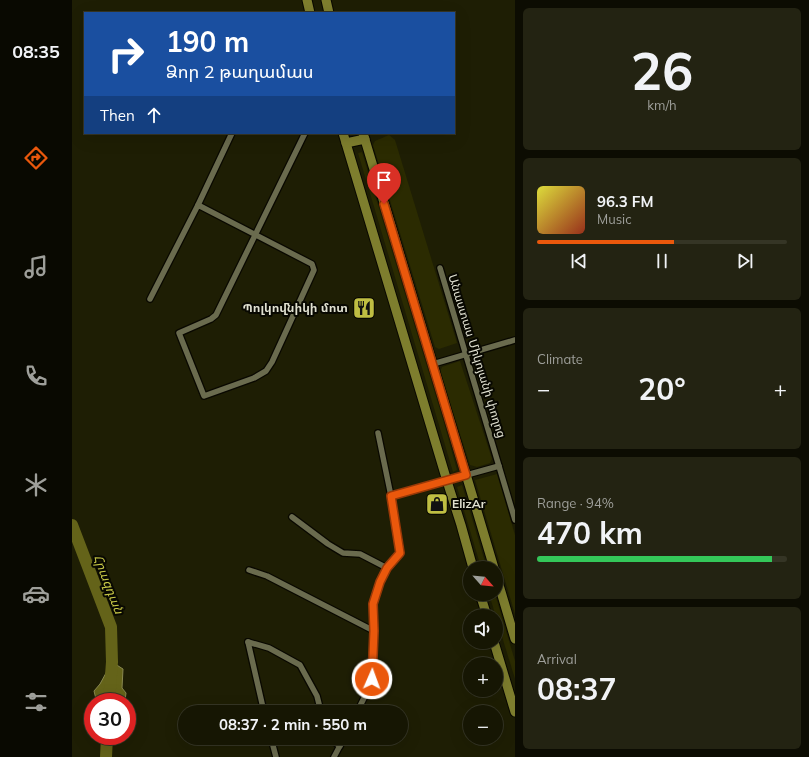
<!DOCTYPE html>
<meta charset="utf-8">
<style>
:root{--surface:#161603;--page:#232312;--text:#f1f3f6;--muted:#9e9f9a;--line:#353525;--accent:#ea580c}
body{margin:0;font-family:Mulish,"Noto Sans Armenian",sans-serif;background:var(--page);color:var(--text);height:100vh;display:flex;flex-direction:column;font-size:15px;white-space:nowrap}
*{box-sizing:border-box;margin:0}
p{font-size:13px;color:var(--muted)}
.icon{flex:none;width:22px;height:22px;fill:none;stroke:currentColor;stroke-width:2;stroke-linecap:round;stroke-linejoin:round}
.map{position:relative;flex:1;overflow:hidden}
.sheet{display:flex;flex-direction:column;gap:8px;padding:8px;background:#0c0c02;width:294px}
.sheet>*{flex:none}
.banner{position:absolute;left:12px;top:12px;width:371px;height:122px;border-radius:0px;box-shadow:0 4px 16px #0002,0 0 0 1px var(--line);background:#1a4fa0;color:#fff;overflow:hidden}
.needle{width:26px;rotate:117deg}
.controls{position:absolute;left:391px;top:561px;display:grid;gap:8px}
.controls a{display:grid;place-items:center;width:40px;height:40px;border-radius:50%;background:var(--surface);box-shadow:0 4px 16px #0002,0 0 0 1px var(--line);font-size:20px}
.speed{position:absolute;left:12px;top:693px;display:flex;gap:8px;font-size:20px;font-weight:700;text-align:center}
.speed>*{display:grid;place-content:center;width:52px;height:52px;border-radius:50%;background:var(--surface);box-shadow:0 4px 16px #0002,0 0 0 1px var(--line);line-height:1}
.speed .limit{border:6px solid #d22;background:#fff;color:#111}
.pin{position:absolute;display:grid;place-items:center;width:34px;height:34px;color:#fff;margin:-41px -17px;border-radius:50% 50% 50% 0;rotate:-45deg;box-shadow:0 0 4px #0007}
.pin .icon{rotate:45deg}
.me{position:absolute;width:44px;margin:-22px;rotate:2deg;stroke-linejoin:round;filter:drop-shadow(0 0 3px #0008)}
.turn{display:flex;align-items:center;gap:14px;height:84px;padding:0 16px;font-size:18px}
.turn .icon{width:52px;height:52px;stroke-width:2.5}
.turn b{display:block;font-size:28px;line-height:34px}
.then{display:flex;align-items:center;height:38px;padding:0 16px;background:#0003;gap:8px;font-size:15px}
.big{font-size:30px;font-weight:700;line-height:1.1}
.sheet .widget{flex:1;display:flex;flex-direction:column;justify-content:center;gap:6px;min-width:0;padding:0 14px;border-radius:6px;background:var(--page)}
.sheet .dial{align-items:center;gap:0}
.dial b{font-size:52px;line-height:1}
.song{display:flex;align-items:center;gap:12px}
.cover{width:48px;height:48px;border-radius:6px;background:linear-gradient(135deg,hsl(60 70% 55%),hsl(10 70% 35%))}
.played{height:4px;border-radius:2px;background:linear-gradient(90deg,var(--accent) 55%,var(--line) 55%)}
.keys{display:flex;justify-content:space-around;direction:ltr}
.heat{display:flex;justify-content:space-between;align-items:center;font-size:22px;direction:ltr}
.charge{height:6px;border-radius:3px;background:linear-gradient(90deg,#34c759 94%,var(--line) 0)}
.trip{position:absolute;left:106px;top:705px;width:230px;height:40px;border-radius:20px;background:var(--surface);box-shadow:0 4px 16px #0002,0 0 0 1px var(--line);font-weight:700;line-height:40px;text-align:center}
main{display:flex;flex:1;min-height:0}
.tab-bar{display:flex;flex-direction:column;width:72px;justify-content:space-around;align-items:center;background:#090901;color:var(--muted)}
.tab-bar .icon{width:28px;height:28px}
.tab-bar .active{color:var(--accent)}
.tab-bar b{font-size:18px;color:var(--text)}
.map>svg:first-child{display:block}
</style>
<main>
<nav class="tab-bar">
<b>08:35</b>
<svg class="icon active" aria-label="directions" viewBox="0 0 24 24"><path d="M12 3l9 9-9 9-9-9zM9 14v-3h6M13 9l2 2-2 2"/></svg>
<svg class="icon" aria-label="music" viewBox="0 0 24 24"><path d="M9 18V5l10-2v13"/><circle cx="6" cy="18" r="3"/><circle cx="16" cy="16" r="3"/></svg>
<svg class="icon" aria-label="phone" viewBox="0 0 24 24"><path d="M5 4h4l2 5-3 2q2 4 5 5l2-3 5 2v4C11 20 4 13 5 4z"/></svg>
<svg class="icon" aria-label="climate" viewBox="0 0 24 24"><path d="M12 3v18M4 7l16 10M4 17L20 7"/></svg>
<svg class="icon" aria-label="car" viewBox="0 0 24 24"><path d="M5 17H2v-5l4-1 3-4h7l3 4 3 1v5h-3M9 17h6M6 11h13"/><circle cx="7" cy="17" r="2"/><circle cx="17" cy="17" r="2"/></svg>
<svg class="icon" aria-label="filters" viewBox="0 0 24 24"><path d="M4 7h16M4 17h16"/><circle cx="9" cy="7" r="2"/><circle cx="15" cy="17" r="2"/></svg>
</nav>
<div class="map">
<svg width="443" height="757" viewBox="0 0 443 757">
<rect width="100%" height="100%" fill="#1e1e04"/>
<g fill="#2b2b01">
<polygon points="317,135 323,140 385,343 367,349 363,347 301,145 303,141"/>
<polygon points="290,152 372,423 385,470 381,472 286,153"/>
<polygon points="388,361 420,459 418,463 405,467 398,465 368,372 370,367"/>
<polygon points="425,474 443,535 443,614 403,480"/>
<polygon points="390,485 413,562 408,564 385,487"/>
<polygon points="417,594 423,594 443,661 443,679"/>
</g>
<polygon fill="#646319" stroke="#898850" points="40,662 51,669 50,688 54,693 53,701 52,702 31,702 24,699 22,691 28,684"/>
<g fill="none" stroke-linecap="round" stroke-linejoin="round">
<g stroke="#646319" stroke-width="12">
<polyline points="0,525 39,627 40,662 37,702"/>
<polyline points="34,757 35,736"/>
</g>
<g stroke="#090800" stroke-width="8">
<g id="street">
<polyline points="126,205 160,133"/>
<polyline points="368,268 443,520"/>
<polyline points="78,299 126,205 240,264 242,270 200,362 194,371 182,378 132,396 107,333 139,319 144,315 233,133"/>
<polyline points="361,364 443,340"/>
<polyline points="306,433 319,496"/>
<polyline points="220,517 256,544 271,553 288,554 315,568"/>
<polyline points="177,570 195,576 302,631"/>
<polyline points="176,642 197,648 228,665 245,696 249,712"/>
<polyline points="176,642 192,712"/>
<polyline points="285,712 295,692 300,679 302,631 301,604 308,582 315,568 329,553 319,496 427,466"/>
<polyline points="199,738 204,757"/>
<polyline points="257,738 262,742 268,746"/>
<polyline points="262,757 272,738"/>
</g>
</g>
<g stroke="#090800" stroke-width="11">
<g id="primary">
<polyline points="235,0 238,13"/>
<polyline points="254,0 257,13"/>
<polyline points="271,133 375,481 389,525 401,568"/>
<polyline points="291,133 402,501 422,568"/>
<polyline points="274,143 293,139"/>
<polyline points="424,575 443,639"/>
<polyline points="408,594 415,616"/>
<polyline points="422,642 443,712"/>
</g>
</g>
<use href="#street" stroke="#6a6b4e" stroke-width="5.5"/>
<use href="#primary" stroke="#7e7e2e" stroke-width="9"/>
</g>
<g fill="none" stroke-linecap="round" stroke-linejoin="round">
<g stroke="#983908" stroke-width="10">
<polyline id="route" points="300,679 302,631 301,604 308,582 315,568 328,553 319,496 394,475 312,204"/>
</g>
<use href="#route" stroke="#ea580c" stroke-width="7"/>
</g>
<defs>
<g id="restaurant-square" transform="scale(1.15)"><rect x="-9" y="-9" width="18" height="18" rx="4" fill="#bfbe42" stroke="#080801"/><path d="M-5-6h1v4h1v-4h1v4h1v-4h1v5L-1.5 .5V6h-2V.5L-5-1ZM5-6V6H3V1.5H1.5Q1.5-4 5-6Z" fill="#111"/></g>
<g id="shop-square" transform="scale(1.15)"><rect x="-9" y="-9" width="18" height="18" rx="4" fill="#bfbe42" stroke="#080801"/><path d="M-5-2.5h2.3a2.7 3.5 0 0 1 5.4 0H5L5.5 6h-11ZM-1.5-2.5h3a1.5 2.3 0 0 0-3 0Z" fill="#111"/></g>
</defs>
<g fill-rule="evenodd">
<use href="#restaurant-square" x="292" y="308"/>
<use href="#shop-square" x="365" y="504"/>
</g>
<g text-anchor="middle" stroke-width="4" stroke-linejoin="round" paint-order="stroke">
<g font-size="12" font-weight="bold" fill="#e0e0d0" stroke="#080801" text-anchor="end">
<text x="276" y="312">Պոլկովնիկի մոտ</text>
<text x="380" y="508" text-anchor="start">ElizAr</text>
</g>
<g font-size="12" fill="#e0e0d0" stroke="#080801">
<text transform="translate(405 356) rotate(73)" y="4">Անաստաս Միկոյանի փողոց</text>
</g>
<g font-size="13" font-style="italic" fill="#c5c545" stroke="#080801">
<text transform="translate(37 584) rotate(69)" y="5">Հրազդան</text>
</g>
</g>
</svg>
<div class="controls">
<a><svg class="needle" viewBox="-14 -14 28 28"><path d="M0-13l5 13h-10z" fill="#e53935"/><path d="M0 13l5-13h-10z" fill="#9e9f9a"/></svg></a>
<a><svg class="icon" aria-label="sound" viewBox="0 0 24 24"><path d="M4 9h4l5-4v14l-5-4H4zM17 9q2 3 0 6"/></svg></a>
<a>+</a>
<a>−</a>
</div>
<div class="speed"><div class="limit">30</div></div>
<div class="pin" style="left:312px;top:204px;background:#d93025"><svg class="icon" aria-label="arrive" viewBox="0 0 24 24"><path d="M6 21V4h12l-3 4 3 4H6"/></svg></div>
<svg class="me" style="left:300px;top:679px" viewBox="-20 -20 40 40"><circle r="17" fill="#ea580c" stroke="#fff" stroke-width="3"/><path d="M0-11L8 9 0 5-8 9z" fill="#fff"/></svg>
<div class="trip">08:37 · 2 min · 550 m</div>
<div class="banner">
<div class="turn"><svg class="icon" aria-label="right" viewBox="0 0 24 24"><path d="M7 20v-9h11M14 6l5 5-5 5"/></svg><div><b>190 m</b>Ձոր 2 թաղամաս</div></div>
<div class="then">Then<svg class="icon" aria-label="ahead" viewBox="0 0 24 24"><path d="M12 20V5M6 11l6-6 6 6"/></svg></div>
</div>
</div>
<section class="sheet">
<div class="widget dial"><b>26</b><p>km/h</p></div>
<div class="widget">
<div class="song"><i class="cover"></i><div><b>96.3 FM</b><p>Music</p></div></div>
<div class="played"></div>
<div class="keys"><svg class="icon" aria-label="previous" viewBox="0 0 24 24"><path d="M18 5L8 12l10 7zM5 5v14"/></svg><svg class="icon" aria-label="pause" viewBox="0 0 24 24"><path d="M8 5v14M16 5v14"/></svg><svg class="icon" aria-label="next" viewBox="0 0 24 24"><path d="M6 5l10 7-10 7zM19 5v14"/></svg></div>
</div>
<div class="widget"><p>Climate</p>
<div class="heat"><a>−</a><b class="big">20°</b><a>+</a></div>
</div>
<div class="widget"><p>Range · 94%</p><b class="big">470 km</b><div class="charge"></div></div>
<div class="widget"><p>Arrival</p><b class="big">08:37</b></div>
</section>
</main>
